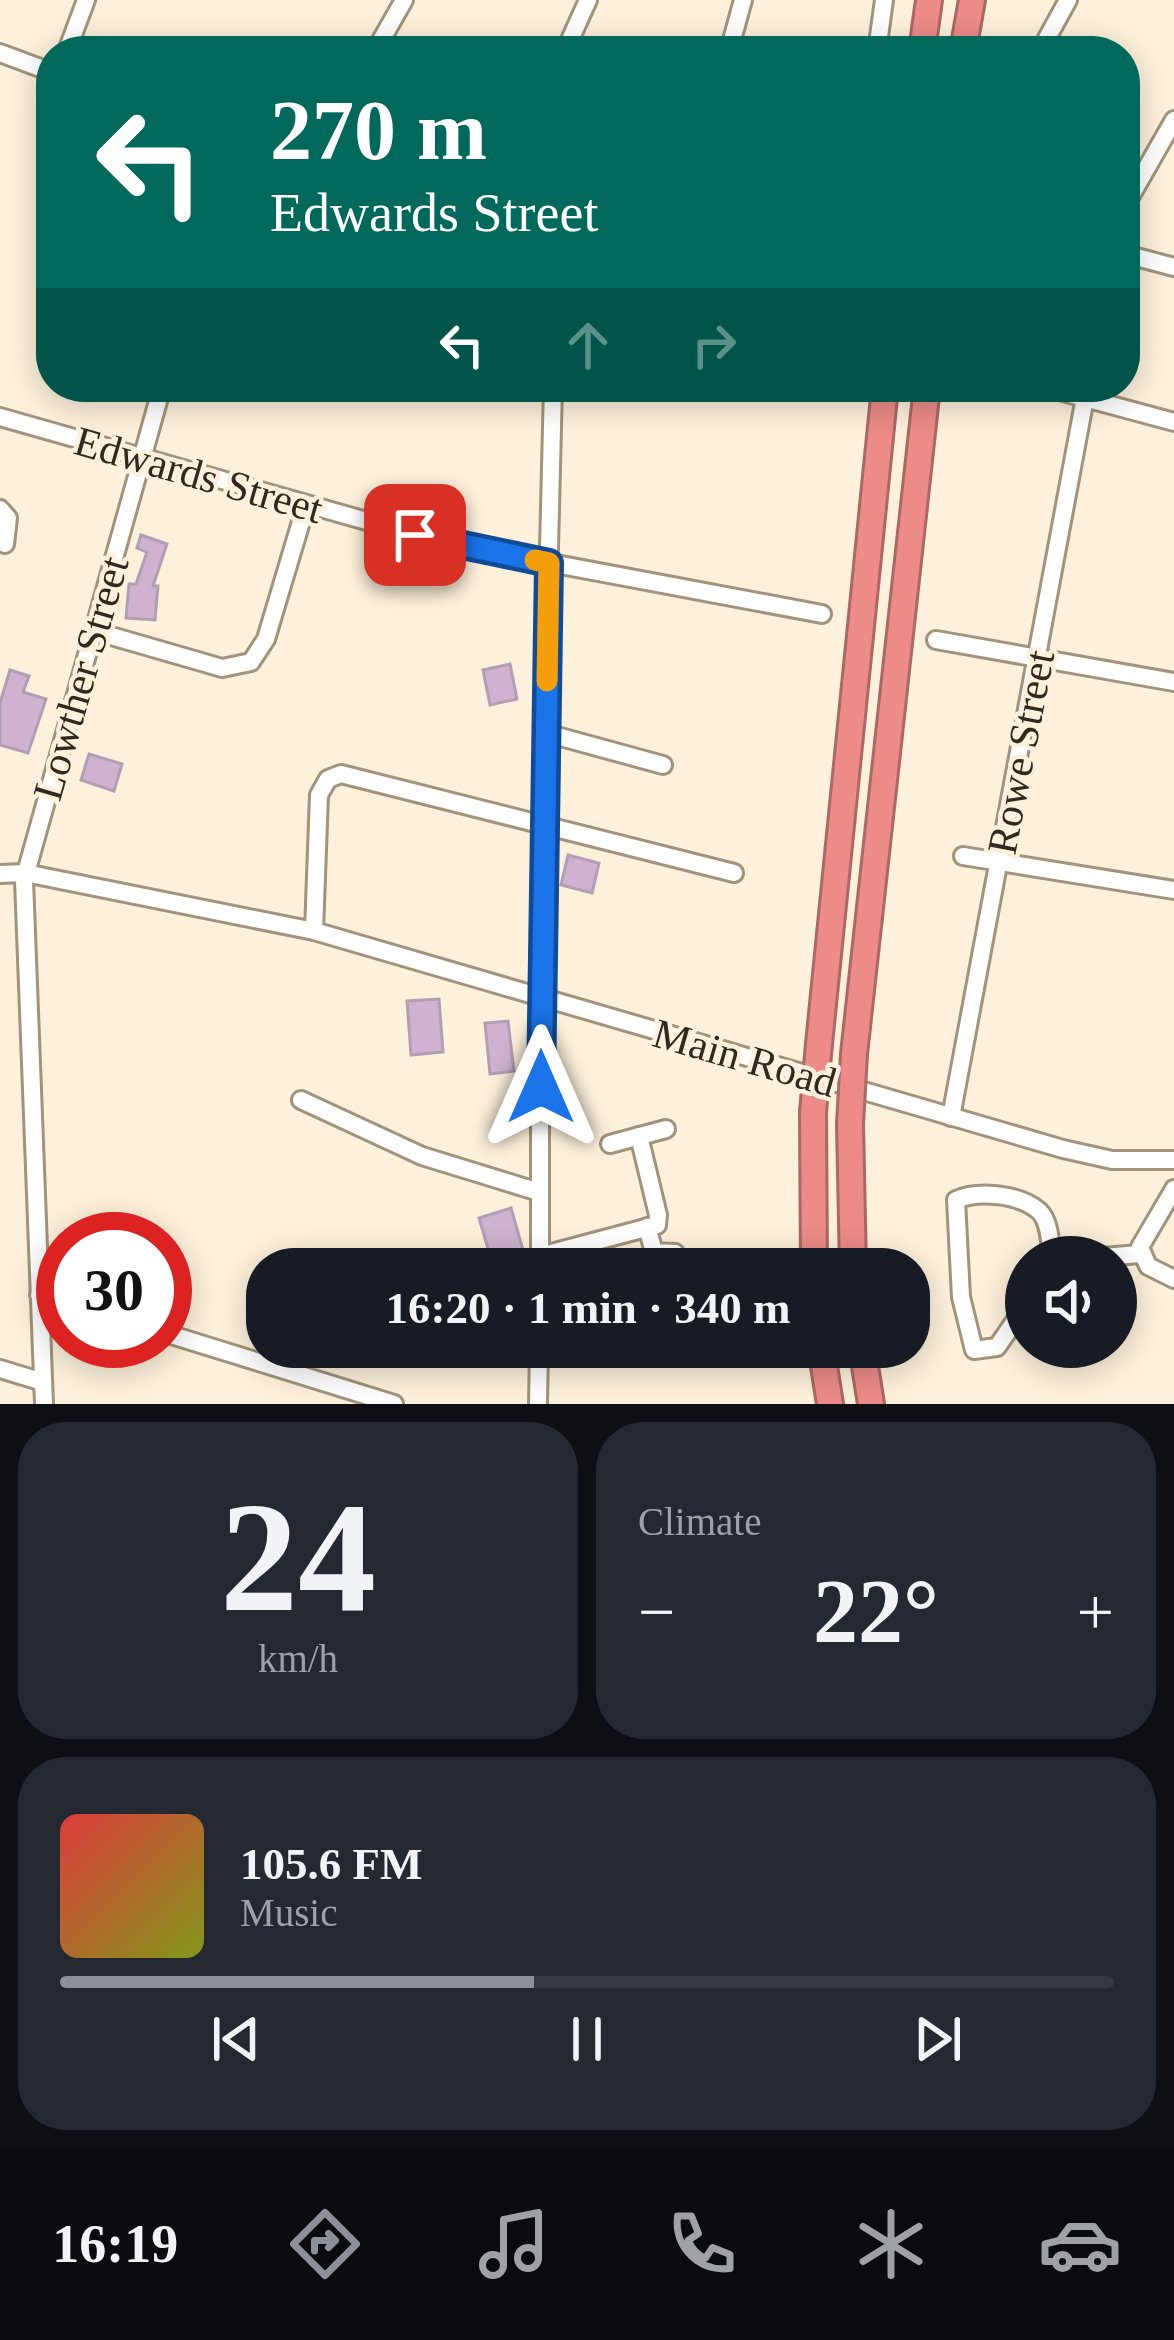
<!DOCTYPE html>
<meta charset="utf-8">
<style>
:root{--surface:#171b24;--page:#242831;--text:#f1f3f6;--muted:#9ea1a6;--line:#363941;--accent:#8c9099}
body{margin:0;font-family:"Times New Roman",serif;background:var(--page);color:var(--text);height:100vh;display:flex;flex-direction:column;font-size:45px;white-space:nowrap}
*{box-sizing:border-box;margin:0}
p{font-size:39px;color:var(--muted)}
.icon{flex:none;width:66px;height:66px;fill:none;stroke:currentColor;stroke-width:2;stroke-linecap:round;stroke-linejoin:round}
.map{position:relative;height:1404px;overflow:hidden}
.panel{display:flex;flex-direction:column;gap:18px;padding:18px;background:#0d0f14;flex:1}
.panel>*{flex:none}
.top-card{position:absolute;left:36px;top:36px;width:1104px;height:366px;border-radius:48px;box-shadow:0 6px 30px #0003;background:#00695c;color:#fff;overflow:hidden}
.tools{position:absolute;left:1005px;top:1236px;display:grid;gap:24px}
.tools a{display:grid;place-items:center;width:132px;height:132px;border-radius:50%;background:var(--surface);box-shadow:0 6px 30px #0003;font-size:60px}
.speed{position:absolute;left:36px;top:1212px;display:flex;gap:24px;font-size:60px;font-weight:700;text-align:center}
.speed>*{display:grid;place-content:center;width:156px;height:156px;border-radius:50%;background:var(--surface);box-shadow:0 6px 30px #0003;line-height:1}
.speed .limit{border:18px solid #d22;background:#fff;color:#111}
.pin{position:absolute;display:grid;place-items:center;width:102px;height:102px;color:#fff;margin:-51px;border-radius:24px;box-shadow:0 6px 18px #0006}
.me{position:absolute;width:132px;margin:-66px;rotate:0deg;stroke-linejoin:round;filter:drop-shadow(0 0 9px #0008)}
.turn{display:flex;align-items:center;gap:42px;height:252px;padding:0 36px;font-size:54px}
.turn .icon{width:156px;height:156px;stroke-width:2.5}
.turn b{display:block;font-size:84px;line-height:102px}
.lanes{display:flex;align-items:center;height:114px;padding:0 36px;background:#0003;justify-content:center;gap:60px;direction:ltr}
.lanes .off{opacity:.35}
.big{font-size:90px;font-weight:800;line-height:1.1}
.panel .widget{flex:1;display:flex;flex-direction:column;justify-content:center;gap:18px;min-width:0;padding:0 42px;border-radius:48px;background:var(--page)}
.panel .dial{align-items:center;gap:0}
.dial b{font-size:156px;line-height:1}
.song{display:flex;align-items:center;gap:36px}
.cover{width:144px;height:144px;border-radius:18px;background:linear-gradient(135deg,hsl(0 70% 55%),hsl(70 70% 35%))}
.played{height:12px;border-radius:6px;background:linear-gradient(90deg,var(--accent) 45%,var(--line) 45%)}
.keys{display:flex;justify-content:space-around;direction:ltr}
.heat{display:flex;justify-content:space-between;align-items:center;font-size:66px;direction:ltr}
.panel .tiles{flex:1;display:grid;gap:18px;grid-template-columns:1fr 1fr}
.widget:last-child{grid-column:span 2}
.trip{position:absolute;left:246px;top:1248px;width:684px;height:120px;border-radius:48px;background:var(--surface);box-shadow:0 6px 30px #0003;font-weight:800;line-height:120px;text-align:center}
.menu{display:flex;height:192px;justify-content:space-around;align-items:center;background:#090b0e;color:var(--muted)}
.menu .icon{width:84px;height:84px}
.menu .selected{color:var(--accent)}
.menu b{font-size:54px;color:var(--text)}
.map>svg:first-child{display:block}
</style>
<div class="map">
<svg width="1174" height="1404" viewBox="0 0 1174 1404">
<rect width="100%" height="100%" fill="#fdf1db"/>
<g fill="#ceb2d0" stroke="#b39eb4" stroke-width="3">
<polygon points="141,535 167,544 153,586 158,586 155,620 126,618 129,584 136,584 147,552 137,548"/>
<polygon points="510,664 517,699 490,705 483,670"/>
<polygon points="10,670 29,676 23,692 46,699 28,753 0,745 0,703"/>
<polygon points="89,754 122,764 114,791 81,780"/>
<polygon points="568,855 599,863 592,893 561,885"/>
<polygon points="439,999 443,1052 411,1055 407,1001"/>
<polygon points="508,1021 514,1071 490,1074 485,1023"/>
<polygon points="511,1208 523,1250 491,1259 479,1218"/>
</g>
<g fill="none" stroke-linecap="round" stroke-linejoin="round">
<g stroke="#a2937a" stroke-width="22">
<g id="minor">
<polyline points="67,51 86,0"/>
<polyline points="375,51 404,0"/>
<polyline points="565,51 588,0"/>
<polyline points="729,51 743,0"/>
<polyline points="877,51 884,0"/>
<polyline points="1040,51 1068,0"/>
<polyline points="0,53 51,72"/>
<polyline points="1125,206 1174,120"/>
<polyline points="1125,254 1174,267"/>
<polyline points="1044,387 1174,422"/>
<polyline points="0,417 444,543 822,614"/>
<polyline points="0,509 8,518 5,544"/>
<polyline points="94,631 222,668 251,662 266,639 306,505"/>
<polyline points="936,640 1174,682"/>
<polyline points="546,733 663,765"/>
<polyline points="963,856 1174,890"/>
<polyline points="0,874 25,873 314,931 1063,1149 1112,1160 1174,1160"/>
<polyline points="314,931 319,795 328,779 341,774 734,873"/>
<polyline points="301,1100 422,1156 539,1192"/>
<polyline points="951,1117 1087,387"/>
<polyline points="610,1144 666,1129"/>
<polyline points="1174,1189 1140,1247 1148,1266 1174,1279"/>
<polyline points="647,1227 654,1252 675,1253 683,1269"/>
<polyline points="540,1256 657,1225 658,1215 639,1136"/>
<polyline points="1103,1257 1140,1254"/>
<polyline points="540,1269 540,911 553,387"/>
<polyline points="39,1295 63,1302"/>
<path d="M 1026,1305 L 997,1347 L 974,1350 L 961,1297 L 956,1200 C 978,1190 1020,1194 1039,1211 C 1050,1221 1050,1244 1052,1257"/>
<polyline points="165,1333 394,1404"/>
<polyline points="0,1369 43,1382"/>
<polyline points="44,1404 24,880 162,387"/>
<polyline points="538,1404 539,1347"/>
</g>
</g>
<g stroke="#aa6963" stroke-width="30">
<g id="highway">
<polyline points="922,51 929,0"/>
<polyline points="963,51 972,0"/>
<polyline points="819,1044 885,387"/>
<polyline points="854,1054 927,387"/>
<polyline points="813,1112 814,1269"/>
<polyline points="850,1124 853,1269"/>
<polyline points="821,1347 830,1404"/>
<polyline points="862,1347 871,1404"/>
</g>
</g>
<use href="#minor" stroke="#fff" stroke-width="16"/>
<use href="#highway" stroke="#ec8b88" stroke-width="24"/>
<g stroke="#aa6963" stroke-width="30" stroke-linecap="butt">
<g id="highway-bridge">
<polyline points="813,1112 819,1044"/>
<polyline points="850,1124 854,1054"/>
</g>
</g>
<use href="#highway-bridge" stroke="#ec8b88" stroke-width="24"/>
</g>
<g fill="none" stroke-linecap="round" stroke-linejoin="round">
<g stroke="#114b97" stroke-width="30">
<polyline id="route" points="415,535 549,563 541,1087"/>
</g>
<use href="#route" stroke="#1a73e8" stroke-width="21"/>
<polyline stroke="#f59e0b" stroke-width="21" points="535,560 549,563 547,681"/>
</g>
<g text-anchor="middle" stroke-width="9" stroke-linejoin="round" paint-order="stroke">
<g font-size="42" fill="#2f291e" stroke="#fdf1db">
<text transform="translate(199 474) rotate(16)" y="15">Edwards Street</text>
<text transform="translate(80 678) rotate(-74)" y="15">Lowther Street</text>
<text transform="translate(1020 752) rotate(-79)" y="15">Rowe Street</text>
<text transform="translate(745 1057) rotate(16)" y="15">Main Road</text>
</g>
</g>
</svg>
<div class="tools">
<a><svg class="icon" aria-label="sound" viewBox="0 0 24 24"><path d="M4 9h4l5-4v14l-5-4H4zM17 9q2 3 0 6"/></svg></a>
</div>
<div class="speed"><div class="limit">30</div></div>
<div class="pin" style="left:415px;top:535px;background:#d93025"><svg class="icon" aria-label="arrive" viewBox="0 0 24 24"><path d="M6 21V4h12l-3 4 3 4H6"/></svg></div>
<svg class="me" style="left:541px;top:1087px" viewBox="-20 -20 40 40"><path d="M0-17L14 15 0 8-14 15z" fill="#1a73e8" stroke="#fff" stroke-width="4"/></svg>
<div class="trip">16:20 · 1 min · 340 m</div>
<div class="top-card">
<div class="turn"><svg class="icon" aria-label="left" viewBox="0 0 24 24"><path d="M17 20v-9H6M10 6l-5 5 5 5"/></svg><div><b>270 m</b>Edwards Street</div></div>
<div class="lanes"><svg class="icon" aria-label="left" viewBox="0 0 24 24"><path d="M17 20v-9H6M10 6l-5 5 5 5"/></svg><svg class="icon off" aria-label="ahead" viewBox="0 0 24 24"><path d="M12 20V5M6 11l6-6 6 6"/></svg><svg class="icon off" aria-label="right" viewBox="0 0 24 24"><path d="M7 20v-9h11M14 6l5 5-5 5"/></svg></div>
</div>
</div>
<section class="panel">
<div class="tiles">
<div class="widget dial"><b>24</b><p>km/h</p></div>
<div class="widget"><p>Climate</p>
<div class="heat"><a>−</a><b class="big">22°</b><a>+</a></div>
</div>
<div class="widget">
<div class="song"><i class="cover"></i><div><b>105.6 FM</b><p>Music</p></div></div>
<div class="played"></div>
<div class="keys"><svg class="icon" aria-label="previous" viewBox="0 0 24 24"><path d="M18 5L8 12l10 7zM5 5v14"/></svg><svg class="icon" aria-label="pause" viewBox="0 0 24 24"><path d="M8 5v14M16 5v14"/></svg><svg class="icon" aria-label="next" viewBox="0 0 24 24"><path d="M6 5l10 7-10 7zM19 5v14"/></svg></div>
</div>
</div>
</section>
<nav class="menu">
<b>16:19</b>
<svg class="icon selected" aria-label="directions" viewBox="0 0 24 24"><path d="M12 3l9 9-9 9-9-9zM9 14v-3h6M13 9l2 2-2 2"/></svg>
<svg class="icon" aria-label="music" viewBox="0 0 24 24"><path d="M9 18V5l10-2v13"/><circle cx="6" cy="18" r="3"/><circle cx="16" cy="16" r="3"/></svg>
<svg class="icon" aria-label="phone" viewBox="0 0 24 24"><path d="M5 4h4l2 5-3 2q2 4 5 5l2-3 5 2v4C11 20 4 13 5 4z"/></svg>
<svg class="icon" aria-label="climate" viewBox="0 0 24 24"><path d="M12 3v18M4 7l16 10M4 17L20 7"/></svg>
<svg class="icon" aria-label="car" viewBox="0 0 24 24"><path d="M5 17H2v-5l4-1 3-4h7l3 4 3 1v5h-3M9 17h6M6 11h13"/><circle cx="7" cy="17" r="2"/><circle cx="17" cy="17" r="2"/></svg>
</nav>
